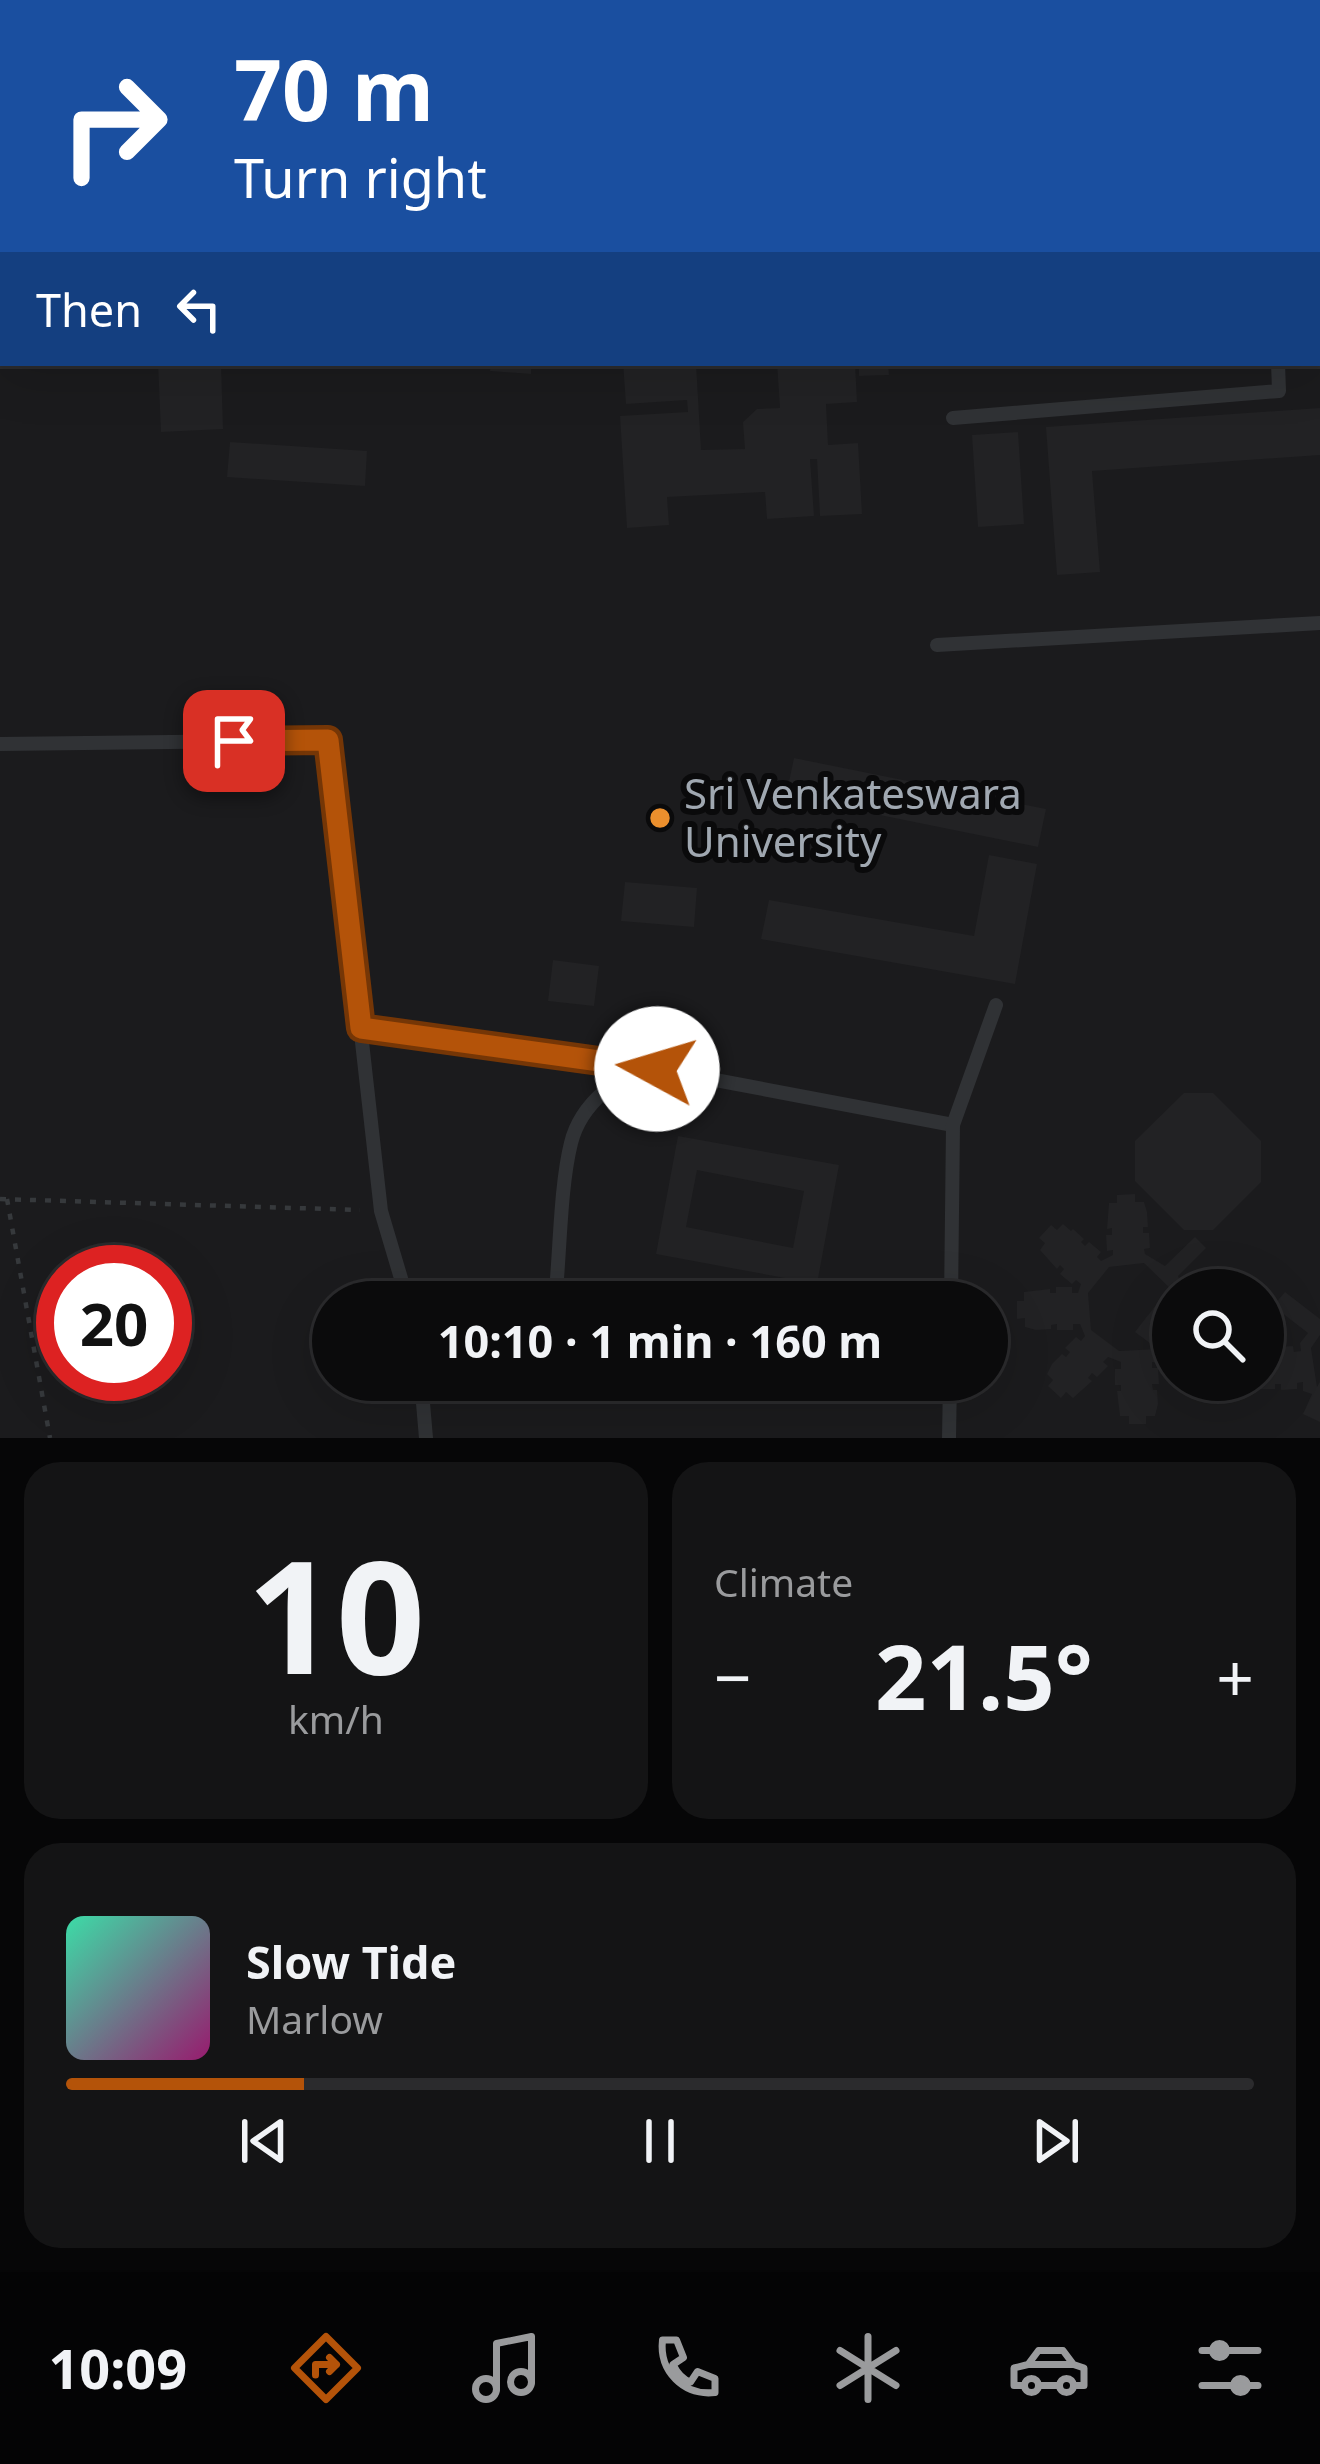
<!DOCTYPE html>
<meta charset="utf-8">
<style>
:root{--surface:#0b0b0c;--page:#141415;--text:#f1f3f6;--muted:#9a9b9d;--line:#2b2b2d;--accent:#b45309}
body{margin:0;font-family:"Noto Sans",sans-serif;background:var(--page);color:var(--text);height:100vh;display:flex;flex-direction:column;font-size:45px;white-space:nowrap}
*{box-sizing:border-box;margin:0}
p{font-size:39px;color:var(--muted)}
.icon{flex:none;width:66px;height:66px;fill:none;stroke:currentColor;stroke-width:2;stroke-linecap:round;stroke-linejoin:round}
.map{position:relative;height:1438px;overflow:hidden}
.panel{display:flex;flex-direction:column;gap:24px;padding:24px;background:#060607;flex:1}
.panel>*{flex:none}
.guide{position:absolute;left:0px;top:0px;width:1320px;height:366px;box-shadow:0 12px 48px #0002,0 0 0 3px var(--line);background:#1a4fa0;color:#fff;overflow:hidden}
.fabs{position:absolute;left:1152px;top:1269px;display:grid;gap:24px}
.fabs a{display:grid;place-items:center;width:132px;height:132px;border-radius:50%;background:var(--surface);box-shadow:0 12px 48px #0002,0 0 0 3px var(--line);font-size:60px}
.speed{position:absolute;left:36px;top:1245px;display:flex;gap:24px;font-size:60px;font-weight:700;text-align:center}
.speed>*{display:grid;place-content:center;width:156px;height:156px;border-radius:50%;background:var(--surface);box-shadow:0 12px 48px #0002,0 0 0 3px var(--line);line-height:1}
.speed .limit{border:18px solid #d22;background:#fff;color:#111}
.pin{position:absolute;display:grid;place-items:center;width:102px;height:102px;color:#fff;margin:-51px;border-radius:24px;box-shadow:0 6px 18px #0006}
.me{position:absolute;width:132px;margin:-66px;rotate:276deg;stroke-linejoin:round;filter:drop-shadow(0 0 9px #0008)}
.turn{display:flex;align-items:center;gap:42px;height:252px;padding:0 36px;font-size:54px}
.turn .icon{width:156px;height:156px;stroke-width:2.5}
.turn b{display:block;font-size:84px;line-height:102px}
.then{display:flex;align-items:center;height:114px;padding:0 36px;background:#0003;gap:24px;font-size:45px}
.big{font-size:90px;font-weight:700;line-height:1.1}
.panel .card{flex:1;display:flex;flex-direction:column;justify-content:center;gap:18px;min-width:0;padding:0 42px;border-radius:36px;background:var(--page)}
.panel .dial{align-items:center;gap:0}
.dial b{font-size:156px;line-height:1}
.song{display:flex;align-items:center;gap:36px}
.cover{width:144px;height:144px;border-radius:18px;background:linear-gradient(135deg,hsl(160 70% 55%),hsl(320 70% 35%))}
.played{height:12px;border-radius:6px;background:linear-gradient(90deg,var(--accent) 20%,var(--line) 20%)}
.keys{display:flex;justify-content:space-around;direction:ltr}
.heat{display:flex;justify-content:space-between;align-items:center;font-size:66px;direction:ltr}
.panel .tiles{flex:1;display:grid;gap:24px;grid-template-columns:1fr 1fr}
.card:last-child{grid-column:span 2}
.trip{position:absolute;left:312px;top:1281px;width:696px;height:120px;border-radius:60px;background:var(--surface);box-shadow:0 12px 48px #0002,0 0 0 3px var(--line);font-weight:700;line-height:120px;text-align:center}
.tab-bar{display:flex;height:192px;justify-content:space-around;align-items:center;background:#040405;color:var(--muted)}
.tab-bar .icon{width:84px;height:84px}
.tab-bar .current{color:var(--accent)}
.tab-bar b{font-size:54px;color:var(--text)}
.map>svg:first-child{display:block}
</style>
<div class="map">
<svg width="1320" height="1438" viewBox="0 0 1320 1438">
<rect width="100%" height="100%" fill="#0f0f10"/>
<path fill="#1b1b1d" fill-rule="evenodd" d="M 0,0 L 1320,0 L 1320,1438 L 0,1438 ZM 3,3 L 1317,3 L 1317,363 L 3,363 ZM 63,1272 L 165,1272 L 165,1374 L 63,1374 ZM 1173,1290 L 1263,1290 L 1263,1380 L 1173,1380 ZM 333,1302 L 987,1302 L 987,1380 L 333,1380 Z"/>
<g fill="#222224" fill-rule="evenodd">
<polygon points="158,363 221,363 223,429 161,432"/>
<polygon points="491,363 531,363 531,374 490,371"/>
<polygon points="623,363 696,363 701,450 745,449 743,422 757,409 780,408 777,363 855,363 857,402 826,404 828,445 858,443 862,514 820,516 817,459 810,459 814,516 767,519 765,492 667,497 669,525 627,528 620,416 688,412 687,400 626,404"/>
<polygon points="859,363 888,363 889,375 859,376"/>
<polygon points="1320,408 1320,455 1092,471 1100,572 1057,575 1046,427"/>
<polygon points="1018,432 1024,524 978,527 972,435"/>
<polygon points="230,442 367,451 365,486 227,477"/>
<polygon points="794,758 1046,809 1038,847 786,796"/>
<polygon points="989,855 1037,864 1015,984 761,939 769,900 974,936"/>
<polygon points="625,882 697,888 694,927 621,921"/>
<polygon points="553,960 599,966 594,1006 548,1001"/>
<polygon points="1184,1093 1213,1093 1261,1141 1261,1182 1213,1230 1184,1230 1135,1181 1135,1141"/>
<path d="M 678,1136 L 839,1165 L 817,1284 L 656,1254 ZM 697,1170 L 804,1191 L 793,1248 L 686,1227 Z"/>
<polygon points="1135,1194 1135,1202 1144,1202 1147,1212 1148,1227 1143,1227 1143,1233 1149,1233 1150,1248 1144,1249 1145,1254 1165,1266 1195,1237 1206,1248 1178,1276 1184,1290 1172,1290 1144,1263 1109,1267 1088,1293 1091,1330 1119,1351 1158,1349 1135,1332 1156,1305 1173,1319 1173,1358 1165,1354 1161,1362 1152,1362 1152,1368 1158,1368 1159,1384 1152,1384 1153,1390 1157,1390 1158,1404 1155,1416 1146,1416 1146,1424 1129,1424 1129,1416 1120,1416 1117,1391 1121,1391 1121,1385 1115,1385 1115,1369 1121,1369 1121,1362 1108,1357 1103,1362 1108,1366 1097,1377 1092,1373 1088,1378 1092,1381 1073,1398 1066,1392 1061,1398 1048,1386 1053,1380 1047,1374 1052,1364 1062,1354 1066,1357 1070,1352 1065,1348 1076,1337 1081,1341 1085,1336 1080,1324 1073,1324 1073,1330 1057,1330 1057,1324 1051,1325 1051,1329 1036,1330 1025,1327 1025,1318 1017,1319 1017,1301 1024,1301 1024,1292 1050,1289 1050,1293 1056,1293 1056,1287 1072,1287 1072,1293 1078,1293 1081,1284 1076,1280 1072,1284 1060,1274 1064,1269 1060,1265 1057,1269 1040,1250 1045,1243 1039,1238 1051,1225 1057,1230 1063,1224 1071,1231 1073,1229 1084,1239 1081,1242 1085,1246 1089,1242 1101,1252 1097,1257 1101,1261 1113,1255 1113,1250 1107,1251 1106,1235 1112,1235 1112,1228 1107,1229 1109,1203 1117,1203 1117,1195"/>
<polygon points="1285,1292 1320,1319 1320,1335 1311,1348 1317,1387 1320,1382 1320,1422 1303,1414 1312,1394 1303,1391 1303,1382 1297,1383 1297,1389 1281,1390 1281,1384 1275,1384 1275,1389 1249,1389 1249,1380 1263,1380 1263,1350 1278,1353 1277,1347 1293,1346 1294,1352 1301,1351 1300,1343 1308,1333 1273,1306"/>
</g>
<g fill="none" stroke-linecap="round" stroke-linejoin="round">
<g stroke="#36393c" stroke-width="4.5" stroke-dasharray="6 9" stroke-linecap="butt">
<polyline points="0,1199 360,1210"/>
<polyline points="7,1199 50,1438"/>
</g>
<g stroke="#303235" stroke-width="14">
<polyline points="224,0 225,3"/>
<polyline points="1266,0 1266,3"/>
<polyline points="953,418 1279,391 1278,363"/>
<polyline points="937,645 1320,623"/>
<polyline points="0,744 328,740 381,1211 408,1302"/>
<polyline points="361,1028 637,1069"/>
<path d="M 555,1302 C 560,1255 560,1187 571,1143 C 580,1106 620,1069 657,1069 L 953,1125"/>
<polyline points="951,1302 953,1125 996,1005"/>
<polyline points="421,1380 426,1438"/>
<polyline points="949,1438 950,1380"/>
</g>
</g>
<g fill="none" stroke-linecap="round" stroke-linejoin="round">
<g stroke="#753606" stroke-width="30">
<polyline id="route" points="234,741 328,740 361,1028 657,1069"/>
</g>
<use href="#route" stroke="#b45309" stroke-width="21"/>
</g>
<circle fill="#eb8f2d" stroke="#0a0a0b" stroke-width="4.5" cx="660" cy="818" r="12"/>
<g text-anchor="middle" stroke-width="12" stroke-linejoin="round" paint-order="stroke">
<g font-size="42" fill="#a0a8b1" stroke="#0a0a0b" text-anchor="start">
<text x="684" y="809">Sri Venkateswara<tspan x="684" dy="48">University</tspan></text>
</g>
</g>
</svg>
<div class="fabs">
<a><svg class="icon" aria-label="search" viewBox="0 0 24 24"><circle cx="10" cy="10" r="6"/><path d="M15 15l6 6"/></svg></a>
</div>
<div class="speed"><div class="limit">20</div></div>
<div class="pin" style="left:234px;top:741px;background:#d93025"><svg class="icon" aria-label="arrive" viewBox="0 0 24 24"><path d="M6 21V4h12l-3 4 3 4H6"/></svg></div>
<svg class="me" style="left:657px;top:1069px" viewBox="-20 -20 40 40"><circle r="19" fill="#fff"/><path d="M0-13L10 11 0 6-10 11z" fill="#b45309"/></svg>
<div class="trip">10:10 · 1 min · 160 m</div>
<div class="guide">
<div class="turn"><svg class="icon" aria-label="right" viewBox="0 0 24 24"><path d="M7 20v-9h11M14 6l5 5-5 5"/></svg><div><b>70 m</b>Turn right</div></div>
<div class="then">Then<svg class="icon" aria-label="left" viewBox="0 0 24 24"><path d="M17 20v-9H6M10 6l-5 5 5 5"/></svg></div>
</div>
</div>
<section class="panel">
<div class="tiles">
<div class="card dial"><b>10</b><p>km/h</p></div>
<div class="card"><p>Climate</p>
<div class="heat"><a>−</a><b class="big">21.5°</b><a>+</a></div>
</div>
<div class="card">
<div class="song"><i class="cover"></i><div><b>Slow Tide</b><p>Marlow</p></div></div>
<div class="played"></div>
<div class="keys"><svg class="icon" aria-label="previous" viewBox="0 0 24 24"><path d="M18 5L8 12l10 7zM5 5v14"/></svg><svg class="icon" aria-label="pause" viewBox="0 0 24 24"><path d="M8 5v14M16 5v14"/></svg><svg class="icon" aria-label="next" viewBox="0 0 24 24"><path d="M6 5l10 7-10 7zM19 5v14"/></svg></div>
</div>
</div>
</section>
<nav class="tab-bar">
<b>10:09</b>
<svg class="icon current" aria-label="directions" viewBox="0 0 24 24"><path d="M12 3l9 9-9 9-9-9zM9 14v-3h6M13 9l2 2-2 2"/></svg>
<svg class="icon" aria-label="music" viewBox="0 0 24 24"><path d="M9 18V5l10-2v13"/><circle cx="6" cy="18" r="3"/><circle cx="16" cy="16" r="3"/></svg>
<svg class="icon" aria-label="phone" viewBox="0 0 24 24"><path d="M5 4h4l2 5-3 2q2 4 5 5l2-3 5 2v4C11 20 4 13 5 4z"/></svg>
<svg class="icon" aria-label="climate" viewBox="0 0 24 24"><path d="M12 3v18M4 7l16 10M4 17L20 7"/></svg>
<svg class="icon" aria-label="car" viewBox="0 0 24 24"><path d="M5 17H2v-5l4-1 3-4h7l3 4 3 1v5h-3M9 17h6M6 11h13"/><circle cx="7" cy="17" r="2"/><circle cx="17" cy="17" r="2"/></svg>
<svg class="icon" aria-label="filters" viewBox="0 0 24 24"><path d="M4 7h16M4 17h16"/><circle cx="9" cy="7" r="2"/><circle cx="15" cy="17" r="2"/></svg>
</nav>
